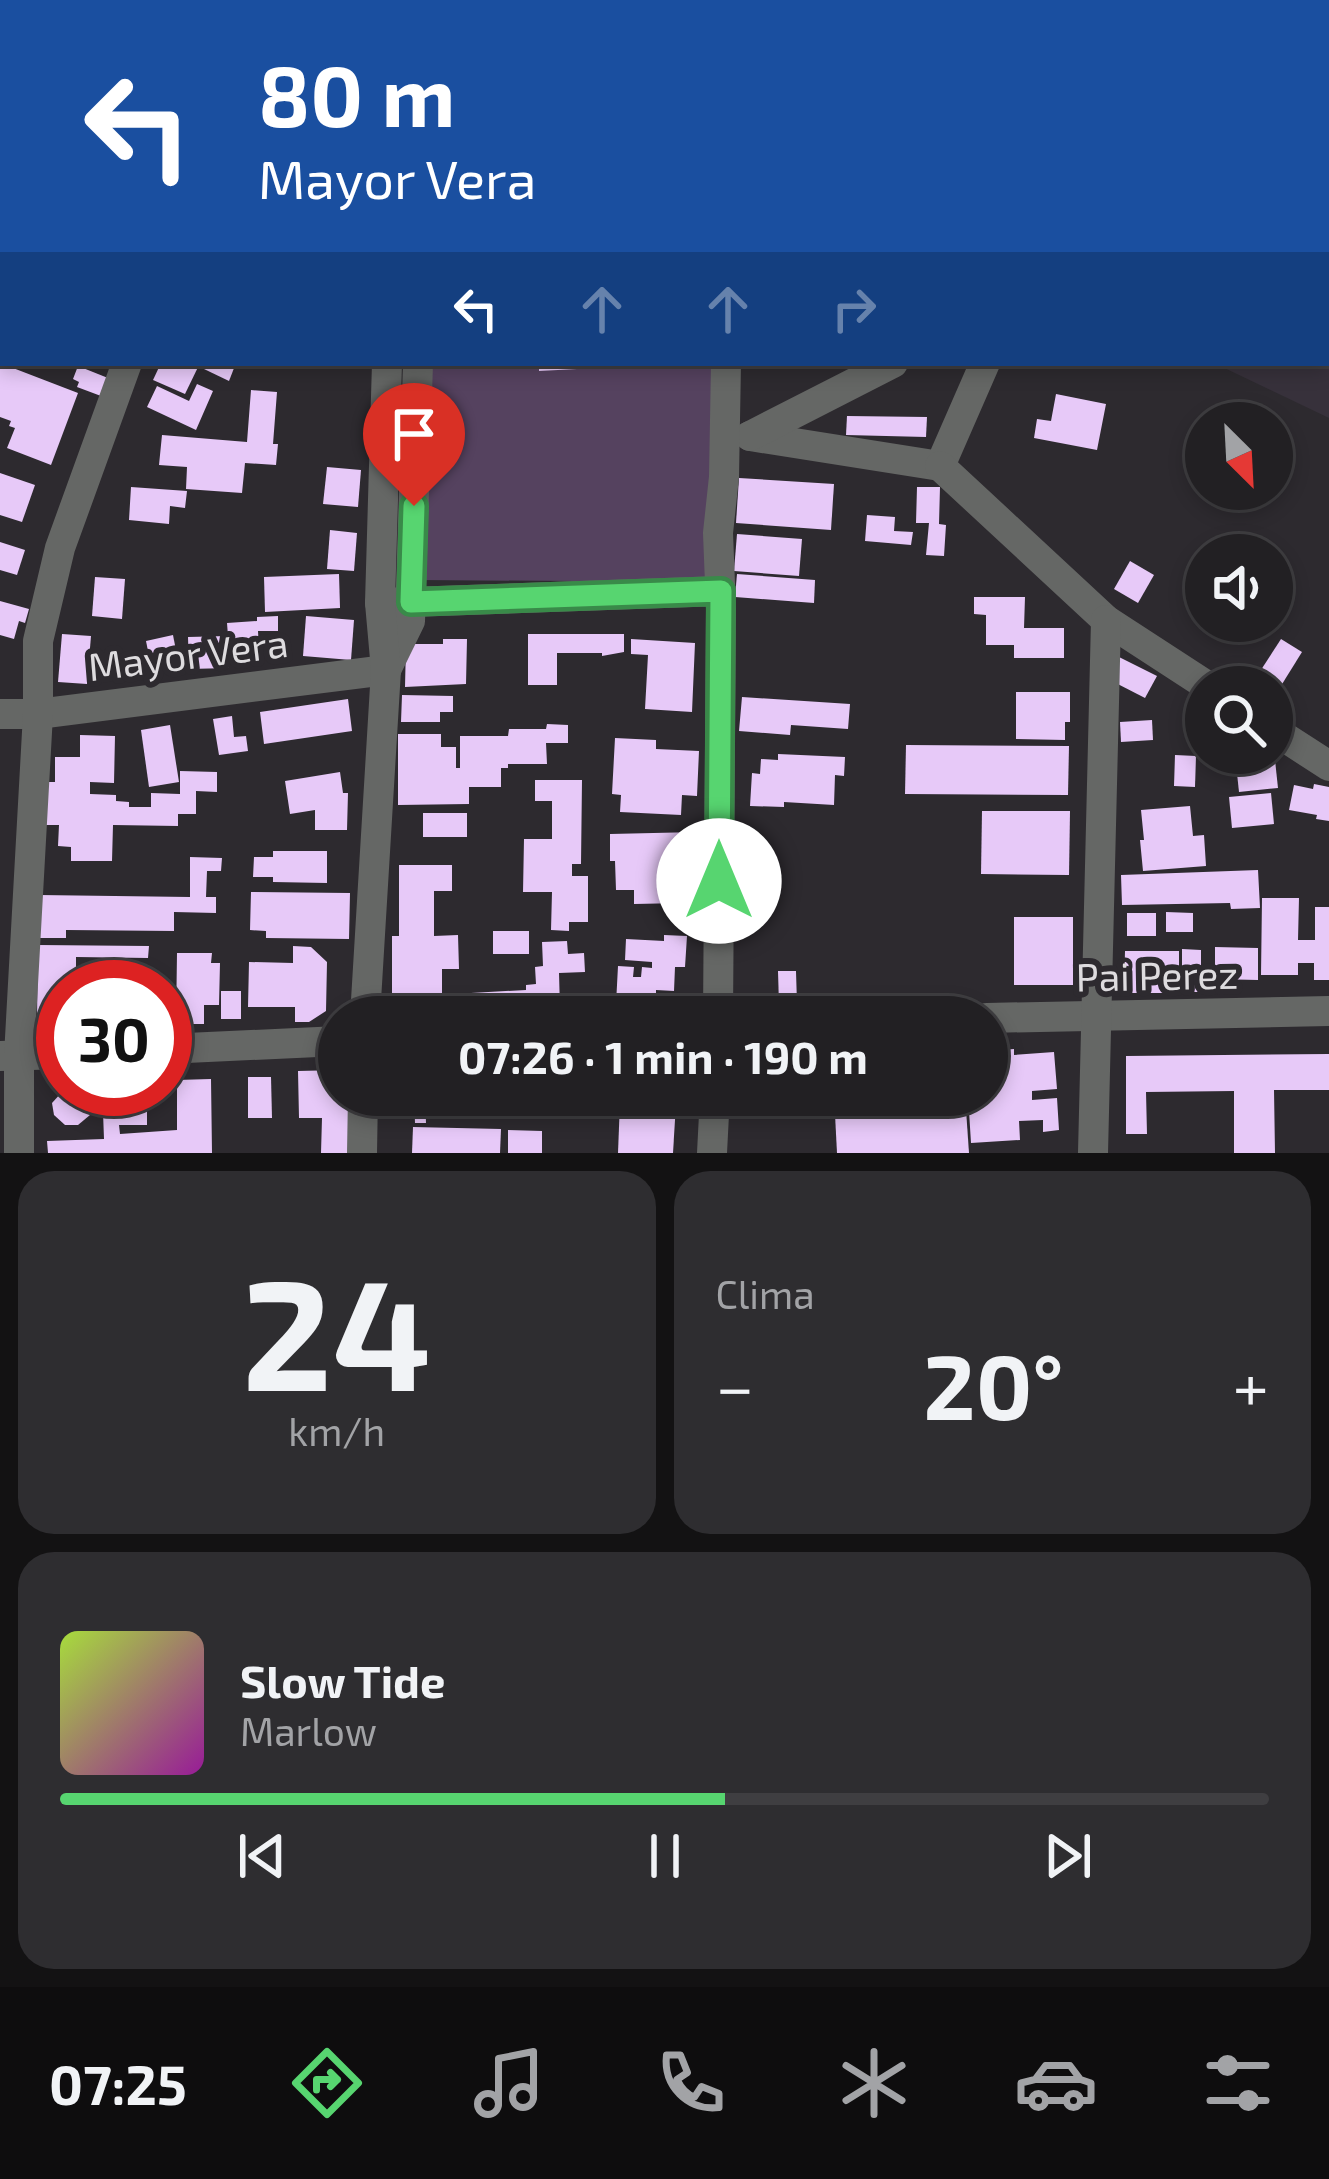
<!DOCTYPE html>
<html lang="es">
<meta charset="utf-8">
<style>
:root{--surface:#222023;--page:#2e2d30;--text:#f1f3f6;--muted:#a2a3a6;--line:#3f3e41;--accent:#57d570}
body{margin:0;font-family:"Exo 2",sans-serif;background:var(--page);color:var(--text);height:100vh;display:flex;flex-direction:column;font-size:45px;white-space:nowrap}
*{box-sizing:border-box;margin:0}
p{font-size:39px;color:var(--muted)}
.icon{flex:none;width:66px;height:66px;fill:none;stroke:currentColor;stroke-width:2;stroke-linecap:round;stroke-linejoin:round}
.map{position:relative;height:1153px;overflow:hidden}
.drawer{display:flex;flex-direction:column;gap:18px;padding:18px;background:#131213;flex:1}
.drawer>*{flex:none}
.top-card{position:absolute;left:0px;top:0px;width:1329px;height:366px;box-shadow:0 6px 18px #0003,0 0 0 3px var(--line);background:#1a4fa0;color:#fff;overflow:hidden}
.needle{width:78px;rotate:156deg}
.tools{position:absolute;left:1185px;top:402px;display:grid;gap:24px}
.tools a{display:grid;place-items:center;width:108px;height:108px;border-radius:50%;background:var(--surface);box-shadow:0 6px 18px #0003,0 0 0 3px var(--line);font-size:60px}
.speed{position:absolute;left:36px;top:960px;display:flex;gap:24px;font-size:60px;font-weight:700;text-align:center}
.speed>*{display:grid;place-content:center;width:156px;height:156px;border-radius:50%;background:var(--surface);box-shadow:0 6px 18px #0003,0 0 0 3px var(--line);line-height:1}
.speed .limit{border:18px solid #d22;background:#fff;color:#111}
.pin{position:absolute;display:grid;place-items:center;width:102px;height:102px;color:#fff;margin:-123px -51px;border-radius:50% 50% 50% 0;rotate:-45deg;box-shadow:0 0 12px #0007}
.pin .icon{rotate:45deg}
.me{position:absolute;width:132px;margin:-66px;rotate:0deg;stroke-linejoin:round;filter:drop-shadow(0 0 9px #0008)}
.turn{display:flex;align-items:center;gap:42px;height:252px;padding:0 60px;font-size:54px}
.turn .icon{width:156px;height:156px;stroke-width:2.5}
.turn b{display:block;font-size:84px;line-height:102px}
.lanes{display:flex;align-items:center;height:114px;padding:0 60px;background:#0003;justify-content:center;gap:60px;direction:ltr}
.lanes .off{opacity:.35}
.big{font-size:90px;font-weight:700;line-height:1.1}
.drawer .card{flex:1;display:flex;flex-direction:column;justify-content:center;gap:18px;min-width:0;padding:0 42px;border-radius:36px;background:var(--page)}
.drawer .dial{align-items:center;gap:0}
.dial b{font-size:156px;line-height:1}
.song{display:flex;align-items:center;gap:36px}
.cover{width:144px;height:144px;border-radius:18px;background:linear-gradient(135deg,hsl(80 70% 55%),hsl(300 70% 35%))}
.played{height:12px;border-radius:6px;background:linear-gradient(90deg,var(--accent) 55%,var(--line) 55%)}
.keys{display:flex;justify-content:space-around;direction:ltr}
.heat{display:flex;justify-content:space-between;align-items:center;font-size:66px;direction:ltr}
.drawer .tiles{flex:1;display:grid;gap:18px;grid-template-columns:1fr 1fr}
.card:last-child{grid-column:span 2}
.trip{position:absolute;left:318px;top:996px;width:690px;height:120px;border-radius:60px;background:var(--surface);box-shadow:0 6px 18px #0003,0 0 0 3px var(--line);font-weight:700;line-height:120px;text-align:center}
.tab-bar{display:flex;height:192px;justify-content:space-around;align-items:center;background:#0e0d0e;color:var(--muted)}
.tab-bar .icon{width:84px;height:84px}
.tab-bar .selected{color:var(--accent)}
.tab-bar b{font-size:54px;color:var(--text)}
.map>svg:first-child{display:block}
</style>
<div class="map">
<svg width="1329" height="1153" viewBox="0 0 1329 1153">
<rect width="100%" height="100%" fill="#2d2a2f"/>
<polygon fill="#37313b" points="813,0 1329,0 1329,418 1214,363 1326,363 1326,3 812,3"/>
<g fill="#55425f">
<polygon points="53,0 441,0 439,3 52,3"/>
<polygon points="423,363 719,363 710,582 418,580"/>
</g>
<g fill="#e7c9f8">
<polygon points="0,363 78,393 51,465 7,448 15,428 9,426 11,421 0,417"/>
<polygon points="161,363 200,363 185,394 153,380"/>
<polygon points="207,363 236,363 229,381 204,369"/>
<polygon points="539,363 577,363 577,369 539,371"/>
<polygon points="78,366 108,378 101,396 77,387 79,382 73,379"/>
<polygon points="197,384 213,391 196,430 147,407 157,386 189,401"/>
<polygon points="251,390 277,392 273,444 278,444 276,465 245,463 242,493 186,489 187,467 159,465 162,435 247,442"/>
<polygon points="1056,394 1106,404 1097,450 1034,438 1037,419 1051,421"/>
<polygon points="847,416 927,417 926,437 846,435"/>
<polygon points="327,467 361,470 358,507 323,504"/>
<polygon points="0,473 35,485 22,522 0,515"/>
<polygon points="739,478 834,484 831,530 736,523"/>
<polygon points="131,487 187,491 185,508 170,506 169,524 129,520"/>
<polygon points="917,487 940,487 939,524 946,525 944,556 926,555 929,523 916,523"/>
<polygon points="867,515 895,517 894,531 913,532 911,545 865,541"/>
<polygon points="330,530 357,533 354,571 327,569"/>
<polygon points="737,534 802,539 799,576 734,571"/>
<polygon points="0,542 25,550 17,575 0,570"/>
<polygon points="1130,561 1154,575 1138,603 1114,589"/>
<polygon points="339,574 340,608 265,612 264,577"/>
<polygon points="737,574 815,580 814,603 735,597"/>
<polygon points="95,577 125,579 122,619 92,616"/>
<polygon points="974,597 1025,597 1024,628 1064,628 1064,658 1014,658 1014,645 986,645 986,615 974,614"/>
<polygon points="0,601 29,609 25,623 19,621 14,639 0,635"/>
<polygon points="278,616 278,631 258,631 259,650 228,652 229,668 189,669 188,637 228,636 227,623 257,621 257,617"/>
<polygon points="306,616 354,620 351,660 303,656"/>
<polygon points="62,634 91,636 87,684 58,682"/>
<polygon points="528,634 624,634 624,652 602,656 602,653 557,653 557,685 528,685"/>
<polygon points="173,635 179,666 152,671 146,641"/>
<polygon points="443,639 467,639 466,684 405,687 406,644 443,644"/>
<polygon points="631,639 695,643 692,712 645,709 648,655 631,654"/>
<polygon points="1281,639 1302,652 1279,689 1257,676"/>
<polygon points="1119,657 1157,676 1145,698 1108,679"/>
<polygon points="1016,692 1070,692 1070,722 1065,722 1065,740 1016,739"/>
<polygon points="402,695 453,696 453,712 440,712 440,722 401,722"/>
<polygon points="742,697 850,704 848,729 791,725 790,735 739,731"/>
<polygon points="348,699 352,731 264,744 260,712"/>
<polygon points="232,716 234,737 246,736 248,751 219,755 213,719"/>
<polygon points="1152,720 1153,740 1121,742 1120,722"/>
<polygon points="547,724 568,725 568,743 546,743 547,764 508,764 508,768 501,768 501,787 469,787 469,804 398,805 398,734 441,734 441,747 456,747 456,768 460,768 460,736 508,736 509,729 546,729"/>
<polygon points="170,725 179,782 149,787 141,730"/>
<polygon points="1205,725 1206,753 1229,753 1226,761 1196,752"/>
<polygon points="80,735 115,736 114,783 90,782 90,794 116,795 116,801 129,802 129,807 151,807 151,793 180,794 180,771 217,772 217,792 196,791 196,814 178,814 178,826 113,825 112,861 71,861 71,847 58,846 59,825 45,825 46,782 55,782 55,757 80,757"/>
<polygon points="615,738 656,740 656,749 699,751 697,796 682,795 681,815 620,812 621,795 612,794"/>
<polygon points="906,745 1069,746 1068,795 905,794"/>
<polygon points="778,754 845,757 844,776 835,775 834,805 784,802 784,807 750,806 752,773 760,774 761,759 778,760"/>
<polygon points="1175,755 1196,756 1195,787 1174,786"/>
<polygon points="1275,760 1278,788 1239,792 1236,764"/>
<polygon points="340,772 343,793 348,793 347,830 315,830 315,810 290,814 285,781"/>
<polygon points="535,780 582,780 581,864 572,864 572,876 588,876 588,922 569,922 569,931 551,930 552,892 523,892 524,839 552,839 552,801 535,801"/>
<polygon points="1314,784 1329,787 1329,821 1316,819 1317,815 1289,810 1294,785 1313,789"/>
<polygon points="1271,793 1274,824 1232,828 1229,797"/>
<polygon points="1190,806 1193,836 1204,835 1206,866 1143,871 1140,840 1144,840 1141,810"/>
<polygon points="982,811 1070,811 1069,875 981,874"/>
<rect x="423" y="813" width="44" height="24"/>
<polygon points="697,832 698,859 681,859 682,871 688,871 688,892 682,893 682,903 634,904 634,890 616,890 615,861 610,861 610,834"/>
<polygon points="273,851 327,851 327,883 273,882 273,877 253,877 254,857 273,857"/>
<polygon points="190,857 222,858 221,871 207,871 206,897 216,897 216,913 174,912 174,931 66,930 66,938 38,938 39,895 190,897"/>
<polygon points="399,865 452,865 452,891 434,891 434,936 458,935 459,969 442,969 442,1017 392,1017 392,936 399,936"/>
<polygon points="1258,870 1260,908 1231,909 1230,903 1122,905 1121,875"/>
<polygon points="251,892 350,893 349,939 266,938 266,931 250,930"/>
<polygon points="1262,898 1299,898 1298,940 1315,940 1315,907 1329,907 1329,980 1314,980 1314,963 1298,963 1298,975 1261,975"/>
<polygon points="1166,912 1193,913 1193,932 1166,932"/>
<rect x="1127" y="913" width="29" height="23"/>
<rect x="1014" y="917" width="59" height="68"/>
<rect x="493" y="931" width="36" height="23"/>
<polygon points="664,935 687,936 685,967 675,967 674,991 656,990 656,1005 616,1004 618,966 634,967 633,977 641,977 642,967 652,968 652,962 625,960 626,939 664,941"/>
<polygon points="567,941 568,954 584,953 585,972 559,973 560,1009 536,1010 537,1015 472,1017 471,993 526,990 526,985 536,984 535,967 543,966 542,942"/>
<polygon points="38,945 149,946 148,958 76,957 76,987 63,987 63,1017 37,1017"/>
<polygon points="293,946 311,947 327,962 326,1011 309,1022 295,1022 295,1007 248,1007 249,962 293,963"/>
<polygon points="1215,947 1258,948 1258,980 1215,979"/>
<polygon points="1182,949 1201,950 1201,992 1182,992"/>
<polygon points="1125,951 1179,951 1179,993 1124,993"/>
<polygon points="177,953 212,953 211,963 220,963 219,1005 204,1005 204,1024 176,1024"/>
<polygon points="778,971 796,971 797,1004 779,1005"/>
<rect x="221" y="991" width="20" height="28"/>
<polygon points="1014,1049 1014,1055 1054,1052 1057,1089 1032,1091 1032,1100 1057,1098 1059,1130 1043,1132 1043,1120 1019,1121 1020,1140 971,1143 968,1095 987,1095 987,1051"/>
<polygon points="1329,1054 1329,1090 1274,1090 1275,1153 1234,1153 1234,1091 1146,1092 1147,1134 1126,1134 1126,1056"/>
<polygon points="339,1070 339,1095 354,1095 351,1153 321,1153 322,1118 299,1118 298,1071"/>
<polygon points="248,1077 271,1077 272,1118 248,1118"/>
<polygon points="211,1079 212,1153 48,1153 47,1141 104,1139 103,1112 119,1111 119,1089 147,1089 147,1125 119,1125 120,1134 177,1130 177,1080"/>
<polygon points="73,1091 89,1102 90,1115 78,1125 65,1125 54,1115 52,1103 62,1092"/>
<polygon points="414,1095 425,1095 426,1123 415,1123"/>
<polygon points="834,1095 965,1095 969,1153 837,1153"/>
<polygon points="620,1101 676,1103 673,1153 618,1153"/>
<polygon points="413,1127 501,1129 500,1153 412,1153"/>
<polygon points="508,1130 542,1131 542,1153 508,1153"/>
</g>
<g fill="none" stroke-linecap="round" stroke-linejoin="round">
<g stroke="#656765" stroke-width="30">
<polyline points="1319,0 1326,3"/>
<polyline points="747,3 747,0"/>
<polyline points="1228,3 1229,0"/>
<polyline points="0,102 3,103"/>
<polyline points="750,436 940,466 985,363"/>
<polyline points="750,436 893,363"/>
<polyline points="940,466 1106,620 1209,687"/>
<polyline points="380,603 721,591"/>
<polyline points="386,670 410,621 418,363"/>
<polyline points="0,714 38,714 386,670"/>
<polyline points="1272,729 1329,766"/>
<polyline points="365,1017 386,670 380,603 387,363"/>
<polyline points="718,1017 721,609 718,533 724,477 726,363"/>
<polyline points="987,1018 1329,1011"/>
<polyline points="165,1049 339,1041"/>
<polyline points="0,1056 63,1054"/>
<polyline points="19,1153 19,1056 38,714 38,641 60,548 127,363"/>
<polyline points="362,1153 363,1095"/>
<polyline points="712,1153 715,1095"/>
<polyline points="1093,1153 1106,620"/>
</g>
</g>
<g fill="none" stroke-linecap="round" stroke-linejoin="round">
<g stroke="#398a49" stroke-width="30">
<polyline id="route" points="414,506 411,602 721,591 719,881"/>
</g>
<use href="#route" stroke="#57d570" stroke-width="21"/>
</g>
<g text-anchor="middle" stroke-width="12" stroke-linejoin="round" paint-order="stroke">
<g font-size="39" fill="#dedcdf" stroke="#2d2a2f">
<text transform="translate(188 655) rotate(-7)" y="14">Mayor Vera</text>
<text transform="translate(1157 976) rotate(-1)" y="14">Pai Perez</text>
</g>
</g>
</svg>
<div class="tools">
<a><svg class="needle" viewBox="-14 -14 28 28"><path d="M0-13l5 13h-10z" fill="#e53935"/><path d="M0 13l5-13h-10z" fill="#a2a3a6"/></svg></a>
<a><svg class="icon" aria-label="sound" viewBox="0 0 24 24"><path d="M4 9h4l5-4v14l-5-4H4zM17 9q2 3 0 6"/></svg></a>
<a><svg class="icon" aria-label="search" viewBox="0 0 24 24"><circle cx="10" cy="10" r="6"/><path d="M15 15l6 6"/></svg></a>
</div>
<div class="speed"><div class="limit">30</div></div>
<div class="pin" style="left:414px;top:506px;background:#d93025"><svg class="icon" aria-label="arrive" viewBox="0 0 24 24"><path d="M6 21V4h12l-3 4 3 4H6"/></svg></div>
<svg class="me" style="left:719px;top:881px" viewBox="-20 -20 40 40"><circle r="19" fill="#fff"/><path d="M0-13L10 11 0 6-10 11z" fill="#57d570"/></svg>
<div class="trip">07:26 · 1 min · 190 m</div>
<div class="top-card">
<div class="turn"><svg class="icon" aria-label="left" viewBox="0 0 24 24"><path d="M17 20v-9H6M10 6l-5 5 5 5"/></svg><div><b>80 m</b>Mayor Vera</div></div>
<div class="lanes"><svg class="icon" aria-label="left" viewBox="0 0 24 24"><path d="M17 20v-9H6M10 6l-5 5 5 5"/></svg><svg class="icon off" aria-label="ahead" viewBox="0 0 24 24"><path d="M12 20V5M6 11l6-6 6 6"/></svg><svg class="icon off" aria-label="ahead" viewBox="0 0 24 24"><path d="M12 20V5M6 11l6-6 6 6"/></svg><svg class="icon off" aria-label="right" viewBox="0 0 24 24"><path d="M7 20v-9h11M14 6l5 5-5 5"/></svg></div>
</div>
</div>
<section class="drawer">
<div class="tiles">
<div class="card dial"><b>24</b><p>km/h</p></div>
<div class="card"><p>Clima</p>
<div class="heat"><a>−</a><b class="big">20°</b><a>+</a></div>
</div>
<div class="card">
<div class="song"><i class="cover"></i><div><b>Slow Tide</b><p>Marlow</p></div></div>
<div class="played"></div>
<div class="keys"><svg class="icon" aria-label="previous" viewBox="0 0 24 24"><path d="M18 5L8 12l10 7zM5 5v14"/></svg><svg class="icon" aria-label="pause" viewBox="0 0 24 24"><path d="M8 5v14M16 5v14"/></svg><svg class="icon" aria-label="next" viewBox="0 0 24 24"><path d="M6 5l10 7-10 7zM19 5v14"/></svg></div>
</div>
</div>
</section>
<nav class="tab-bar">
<b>07:25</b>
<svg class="icon selected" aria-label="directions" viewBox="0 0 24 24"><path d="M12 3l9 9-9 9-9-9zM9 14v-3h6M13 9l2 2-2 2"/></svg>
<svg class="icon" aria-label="music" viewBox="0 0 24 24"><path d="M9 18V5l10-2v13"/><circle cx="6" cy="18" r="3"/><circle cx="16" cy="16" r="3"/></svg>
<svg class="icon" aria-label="phone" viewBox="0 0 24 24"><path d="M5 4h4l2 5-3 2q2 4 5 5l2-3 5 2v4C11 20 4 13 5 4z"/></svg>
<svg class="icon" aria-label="climate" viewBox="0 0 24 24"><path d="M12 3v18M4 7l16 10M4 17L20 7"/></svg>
<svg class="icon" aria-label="car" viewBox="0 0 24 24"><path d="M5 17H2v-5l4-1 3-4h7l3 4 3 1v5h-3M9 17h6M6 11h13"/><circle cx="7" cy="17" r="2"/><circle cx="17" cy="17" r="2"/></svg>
<svg class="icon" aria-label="filters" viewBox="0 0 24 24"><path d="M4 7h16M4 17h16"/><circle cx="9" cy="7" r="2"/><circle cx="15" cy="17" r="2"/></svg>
</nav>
